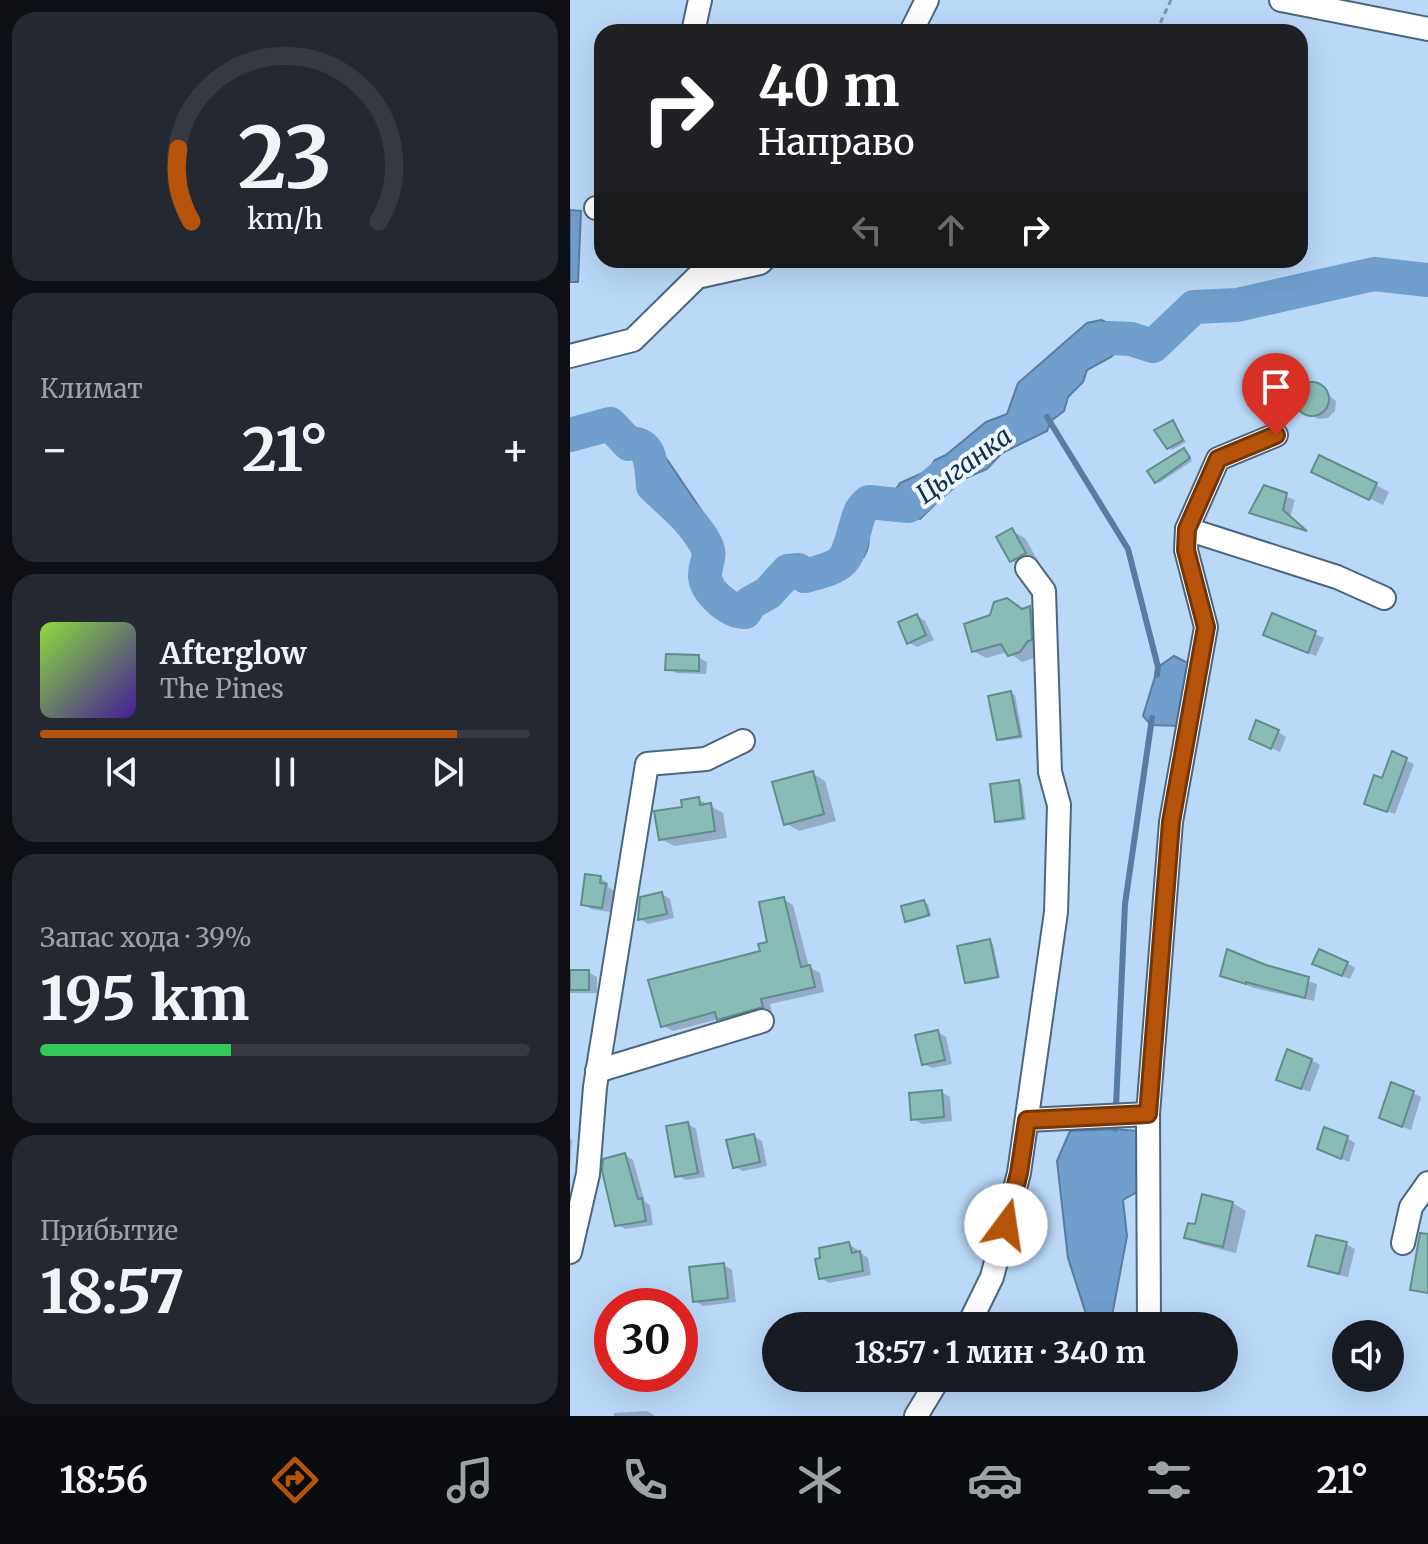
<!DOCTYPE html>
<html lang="ru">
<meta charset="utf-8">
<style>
:root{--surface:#171b24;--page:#242831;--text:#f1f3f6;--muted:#9ea1a6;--line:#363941;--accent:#b45309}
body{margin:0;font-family:Merriweather,serif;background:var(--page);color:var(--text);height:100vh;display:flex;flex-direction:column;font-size:30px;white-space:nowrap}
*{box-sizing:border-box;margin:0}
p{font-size:26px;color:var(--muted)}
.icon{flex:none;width:44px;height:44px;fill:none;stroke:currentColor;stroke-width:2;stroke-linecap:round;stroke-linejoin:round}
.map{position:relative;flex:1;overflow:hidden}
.details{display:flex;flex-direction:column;gap:12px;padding:12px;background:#0d0f14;width:570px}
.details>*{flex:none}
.guide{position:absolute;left:24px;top:24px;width:714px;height:244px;border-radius:24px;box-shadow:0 8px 32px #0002;background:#202124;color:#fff;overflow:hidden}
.fabs{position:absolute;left:762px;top:1320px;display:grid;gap:16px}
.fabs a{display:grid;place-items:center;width:72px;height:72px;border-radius:50%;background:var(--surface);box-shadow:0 8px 32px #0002;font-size:40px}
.speed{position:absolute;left:24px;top:1288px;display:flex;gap:16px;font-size:40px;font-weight:700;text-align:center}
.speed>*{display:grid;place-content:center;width:104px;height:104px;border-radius:50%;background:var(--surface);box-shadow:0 8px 32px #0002;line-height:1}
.speed .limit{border:12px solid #d22;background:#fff;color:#111}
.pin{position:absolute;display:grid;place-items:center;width:68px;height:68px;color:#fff;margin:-82px -34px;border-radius:50% 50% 50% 0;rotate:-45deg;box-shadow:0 0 8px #0007}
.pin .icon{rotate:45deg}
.me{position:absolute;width:88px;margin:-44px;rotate:14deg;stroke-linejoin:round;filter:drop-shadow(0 0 6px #0008)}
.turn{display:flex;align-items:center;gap:28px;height:168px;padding:0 32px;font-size:36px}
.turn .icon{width:104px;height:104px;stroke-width:2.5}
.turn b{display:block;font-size:56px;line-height:68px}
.lanes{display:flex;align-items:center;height:76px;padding:0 32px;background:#0003;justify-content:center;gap:40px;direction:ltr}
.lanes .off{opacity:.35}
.big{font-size:60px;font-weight:700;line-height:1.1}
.details .widget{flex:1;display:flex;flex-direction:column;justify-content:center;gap:12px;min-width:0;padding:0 28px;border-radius:24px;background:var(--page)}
.details .dial{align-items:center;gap:0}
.dial svg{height:208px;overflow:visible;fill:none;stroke:var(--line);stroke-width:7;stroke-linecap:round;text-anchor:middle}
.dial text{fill:var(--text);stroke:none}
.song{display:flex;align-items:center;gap:24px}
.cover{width:96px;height:96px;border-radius:12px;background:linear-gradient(135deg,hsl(90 70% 55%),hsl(260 70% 35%))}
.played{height:8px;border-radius:4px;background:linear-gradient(90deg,var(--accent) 85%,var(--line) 85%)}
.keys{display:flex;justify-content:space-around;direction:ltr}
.heat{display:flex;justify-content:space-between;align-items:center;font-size:44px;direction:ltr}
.charge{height:12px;border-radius:6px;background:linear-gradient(90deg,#34c759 39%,var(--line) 0)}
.trip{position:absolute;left:192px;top:1312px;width:476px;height:80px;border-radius:40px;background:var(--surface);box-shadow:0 8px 32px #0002;font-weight:700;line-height:80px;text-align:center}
.tabs{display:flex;height:128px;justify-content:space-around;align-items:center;background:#090b0e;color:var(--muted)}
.tabs .icon{width:56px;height:56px}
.tabs .on{color:var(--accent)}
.tabs b{font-size:36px;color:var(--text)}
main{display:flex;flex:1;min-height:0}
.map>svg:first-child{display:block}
</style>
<main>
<section class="details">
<div class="widget dial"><svg viewBox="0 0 100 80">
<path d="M14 69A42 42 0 1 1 86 69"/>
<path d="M14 69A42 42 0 0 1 9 41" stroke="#b45309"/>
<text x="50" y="56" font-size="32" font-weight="700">23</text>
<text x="50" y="72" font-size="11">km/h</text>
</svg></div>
<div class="widget"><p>Климат</p>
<div class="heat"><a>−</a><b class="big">21°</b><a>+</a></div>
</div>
<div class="widget">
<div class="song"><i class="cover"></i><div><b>Afterglow</b><p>The Pines</p></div></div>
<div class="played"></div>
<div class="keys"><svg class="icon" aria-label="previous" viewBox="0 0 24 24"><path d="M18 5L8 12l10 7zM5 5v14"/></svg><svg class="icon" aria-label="pause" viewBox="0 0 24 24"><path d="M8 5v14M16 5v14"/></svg><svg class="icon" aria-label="next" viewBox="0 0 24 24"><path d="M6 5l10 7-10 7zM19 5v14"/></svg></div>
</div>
<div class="widget"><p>Запас хода · 39%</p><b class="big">195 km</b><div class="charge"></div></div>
<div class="widget"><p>Прибытие</p><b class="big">18:57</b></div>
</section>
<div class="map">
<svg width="858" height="1416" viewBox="0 0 858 1416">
<rect width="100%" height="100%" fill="#bad8f8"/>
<g fill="#709fce" stroke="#597da2" stroke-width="2">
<polygon points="0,210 11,211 8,282 0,282"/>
<polygon points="531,320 579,340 583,346 577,350 557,342 541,357 517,370 513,382 498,397 494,411 481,421 477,431 432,453 417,469 389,481 350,519 344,518 326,489 330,483 357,471 365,460 376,455 416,422 437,414 448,383 517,323"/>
<path d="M 70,435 L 82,441 L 94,455 L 142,526 L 145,542 L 137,545 L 133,542 C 107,518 51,475 70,435 Z"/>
<path d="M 279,530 L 294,531 L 299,537 C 299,561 285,566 266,575 L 258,554 Z"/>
<polygon points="604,656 622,665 610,726 581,725 573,716 588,667"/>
<polygon points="545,1129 567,1131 572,1189 553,1200 557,1236 541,1321 517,1317 498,1258 487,1161 500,1131"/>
</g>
<g fill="#0003">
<polygon points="737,385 747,385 766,401 765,411 758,418 748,419 728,404 728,395"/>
<polygon points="603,422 616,442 602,450 599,448"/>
<polygon points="614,451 622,461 589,483 586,481"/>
<polygon points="756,478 806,485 819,492 813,505"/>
<polygon points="695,488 725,500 720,517 738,532 681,512"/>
<polygon points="442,531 455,538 468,561 455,568 442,561"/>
<polygon points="437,600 454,610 460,608 473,616 471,648 464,658 452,662 438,652 416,658 403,651 422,616"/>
<polygon points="347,616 355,621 364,640 347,647 338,642"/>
<polygon points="703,616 754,638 746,656 704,639"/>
<polygon points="128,657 137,662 136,674 106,673 97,668"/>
<polygon points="441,693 445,695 453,738 432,741 428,739"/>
<polygon points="708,732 716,737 710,752 690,743"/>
<polygon points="823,754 844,764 825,814 804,807"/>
<polygon points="242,773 255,781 266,821 229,831 215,823"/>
<polygon points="449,782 452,784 456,820 430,823 427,821"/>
<polygon points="128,799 153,813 157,838 104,846 91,839 114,808"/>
<polygon points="30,878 38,883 38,887 44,891 40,912 21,909 13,904"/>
<polygon points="92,894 100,899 104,918 78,924 70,919"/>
<polygon points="213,899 223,905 239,967 250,973 254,992 200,1004 202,1013 159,1024 149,1019 103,1031 93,1026 192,953 199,943"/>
<polygon points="354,902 358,904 361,916 340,922 337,920"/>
<polygon points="420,942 423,944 430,978 400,984 396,982"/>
<polygon points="777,963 785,968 780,979 753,968"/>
<polygon points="695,967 747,984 744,1001 684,988 661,979"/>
<polygon points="0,972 18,972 27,977 27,993 0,993"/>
<polygon points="368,1032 376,1037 382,1064 362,1068 354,1064"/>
<polygon points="741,1060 750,1065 740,1092 717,1084"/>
<polygon points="371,1092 380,1097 382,1121 352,1124 343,1119"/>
<polygon points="843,1093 851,1097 841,1130 819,1122"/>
<polygon points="118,1124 126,1129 135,1177 116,1180 107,1175"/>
<polygon points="183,1136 192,1141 197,1166 173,1171 164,1166"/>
<polygon points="777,1138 785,1143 779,1162 758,1153"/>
<polygon points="0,1139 2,1140 0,1166"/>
<polygon points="55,1155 63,1160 75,1202 80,1205 83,1225 55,1229 47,1224"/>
<polygon points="634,1197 663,1203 676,1211 666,1253 630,1244 617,1237 627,1227"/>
<polygon points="279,1244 298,1258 301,1275 259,1283 251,1278"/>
<polygon points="776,1244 785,1249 778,1277 749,1270 741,1265"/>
<polygon points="154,1265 162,1270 166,1302 133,1306 125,1301"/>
<polygon points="253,1320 267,1323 270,1326 252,1326"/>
<polygon points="77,1411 85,1416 44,1416 44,1413"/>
</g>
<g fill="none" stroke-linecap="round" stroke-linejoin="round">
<g stroke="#597da2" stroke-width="6">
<polyline points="477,417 558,549 588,667 587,675"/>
<polyline points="545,1129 555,904 582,718"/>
</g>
<g stroke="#709fce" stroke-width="34">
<polyline points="539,338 561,339 583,346 624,307 667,305 804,274 858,280"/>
<path d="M 0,435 L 40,424 L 59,444 C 83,441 81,469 83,486 C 101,503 121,519 134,541 C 144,557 134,563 135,577 C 137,593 160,612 175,612 L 180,603 L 198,593 L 218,571 L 228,570 L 235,576 C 276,565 275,565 286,525 C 289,515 290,509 299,502 L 338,506 L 372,477"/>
</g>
</g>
<g fill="#89bcb7" stroke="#5d8f8b" stroke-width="2">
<circle cx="742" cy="399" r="17"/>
<polygon points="603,420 613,440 597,449 584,430"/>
<polygon points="614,448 620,458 585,483 577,471"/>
<polygon points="749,455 807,483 799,500 741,472"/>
<polygon points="694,485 717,493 713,510 737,531 679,513"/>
<polygon points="442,528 456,553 440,562 426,537"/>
<polygon points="437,598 452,609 460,606 462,640 458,641 450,652 438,656 431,644 402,652 394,624 420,615 424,602"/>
<polygon points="702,613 746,631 738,653 693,635"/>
<polygon points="347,614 356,635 337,644 328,622"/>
<polygon points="96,654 129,655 129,671 95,670"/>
<polygon points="441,691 450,736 427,740 418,696"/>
<polygon points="686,720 709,730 701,749 679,739"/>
<polygon points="822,751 837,758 817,812 794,804 804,775 812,778"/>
<polygon points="243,771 254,814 214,825 202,782"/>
<polygon points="449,780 453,818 425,822 420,784"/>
<polygon points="129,797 130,805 141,803 145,831 89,840 84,811 112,807 111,800"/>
<polygon points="15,874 31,876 30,883 36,884 32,908 11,905"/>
<polygon points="92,892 97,914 68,920 70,897"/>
<polygon points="214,897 231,967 240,965 245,987 191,999 193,1007 147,1020 145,1012 91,1027 78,980 190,951 188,944 197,942 189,902"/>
<polygon points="354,900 359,915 335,922 331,906"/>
<polygon points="420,939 428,977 395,983 387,946"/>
<polygon points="657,949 696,965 739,977 735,998 676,982 676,984 650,976"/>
<polygon points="749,949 778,962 772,976 742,964"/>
<rect x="0" y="970" width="19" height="20"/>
<polygon points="368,1030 375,1060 352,1065 345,1035"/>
<polygon points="717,1049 742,1059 731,1089 706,1080"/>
<polygon points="821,1082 844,1091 832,1127 809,1118"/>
<polygon points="372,1090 374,1117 341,1120 339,1093"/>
<polygon points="118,1122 128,1173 105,1177 96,1126"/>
<polygon points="754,1127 778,1136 771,1159 747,1149"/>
<polygon points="184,1134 190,1162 163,1168 156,1140"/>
<polygon points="55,1153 68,1199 72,1198 76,1221 45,1226 32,1171 33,1159"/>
<polygon points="632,1194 663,1202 653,1247 614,1238 618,1223 625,1224"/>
<polygon points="850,1233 858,1234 858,1293 840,1290"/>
<polygon points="746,1235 777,1242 769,1274 738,1266"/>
<polygon points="279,1242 282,1253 290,1251 293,1271 249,1279 245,1259 250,1258 249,1248"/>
<polygon points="154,1263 158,1298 123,1302 119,1267"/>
</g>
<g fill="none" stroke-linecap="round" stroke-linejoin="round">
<g stroke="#4b6681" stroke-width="26">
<g id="minor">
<polyline points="711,0 858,29"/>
<polyline points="123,32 130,0"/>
<polyline points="341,32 357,0"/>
<polyline points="26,208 32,208"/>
<polyline points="0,356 63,340 127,277 190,263 193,260"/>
<polyline points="617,529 767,577 814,598"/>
<polyline points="27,1071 192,1021"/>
<polyline points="457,1120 578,1114"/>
<polyline points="833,1243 841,1207 858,1183"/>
<polyline points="0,1252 18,1174 25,1087 77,764 136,759 173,741"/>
<polyline points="398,1326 422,1277 449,1173 486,912 489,805 480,772 474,591 457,568"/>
<polyline points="579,1326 578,1114 601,822 636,627 616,550 617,529 648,459 706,435"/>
<polyline points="346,1416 369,1378"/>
</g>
</g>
<polyline stroke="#8096af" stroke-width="3" stroke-dasharray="6 4" stroke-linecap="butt" points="586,32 601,0"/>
<use href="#minor" stroke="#fff" stroke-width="22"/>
</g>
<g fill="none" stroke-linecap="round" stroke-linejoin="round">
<g stroke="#753606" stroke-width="20">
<polyline id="route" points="436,1225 449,1173 457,1120 578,1114 601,822 636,627 616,550 617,529 648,459 706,435"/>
</g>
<use href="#route" stroke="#b45309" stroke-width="14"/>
</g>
<g text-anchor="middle" stroke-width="8" stroke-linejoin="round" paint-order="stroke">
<g font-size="26" font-style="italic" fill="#0e3151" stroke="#f0f6fd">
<text transform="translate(394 465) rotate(-36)" y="9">Цыганка</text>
</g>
</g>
</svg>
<div class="fabs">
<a><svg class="icon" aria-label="sound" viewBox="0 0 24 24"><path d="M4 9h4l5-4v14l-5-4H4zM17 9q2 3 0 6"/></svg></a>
</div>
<div class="speed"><div class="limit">30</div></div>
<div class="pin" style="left:706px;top:435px;background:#d93025"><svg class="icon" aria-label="arrive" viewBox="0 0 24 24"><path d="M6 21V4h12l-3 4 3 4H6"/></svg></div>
<svg class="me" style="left:436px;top:1225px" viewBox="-20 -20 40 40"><circle r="19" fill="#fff"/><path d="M0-13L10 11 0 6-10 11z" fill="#b45309"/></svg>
<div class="trip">18:57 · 1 мин · 340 m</div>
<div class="guide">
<div class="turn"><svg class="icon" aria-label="right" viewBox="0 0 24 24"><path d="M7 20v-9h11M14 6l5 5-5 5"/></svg><div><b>40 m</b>Направо</div></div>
<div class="lanes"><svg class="icon off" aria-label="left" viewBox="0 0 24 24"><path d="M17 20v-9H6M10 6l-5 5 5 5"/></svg><svg class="icon off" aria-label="ahead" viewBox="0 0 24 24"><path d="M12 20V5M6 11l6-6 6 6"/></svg><svg class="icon" aria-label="right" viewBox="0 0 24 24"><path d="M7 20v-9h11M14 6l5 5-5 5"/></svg></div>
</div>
</div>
</main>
<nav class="tabs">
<b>18:56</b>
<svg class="icon on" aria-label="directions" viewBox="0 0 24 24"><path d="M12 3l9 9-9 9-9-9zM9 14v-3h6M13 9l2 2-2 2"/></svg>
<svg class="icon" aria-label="music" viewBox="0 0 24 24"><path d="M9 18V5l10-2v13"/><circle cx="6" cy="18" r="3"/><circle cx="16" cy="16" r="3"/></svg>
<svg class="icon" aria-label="phone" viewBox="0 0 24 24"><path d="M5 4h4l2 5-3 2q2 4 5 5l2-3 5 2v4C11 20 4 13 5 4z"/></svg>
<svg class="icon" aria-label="climate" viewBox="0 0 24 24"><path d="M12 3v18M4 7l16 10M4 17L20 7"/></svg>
<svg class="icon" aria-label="car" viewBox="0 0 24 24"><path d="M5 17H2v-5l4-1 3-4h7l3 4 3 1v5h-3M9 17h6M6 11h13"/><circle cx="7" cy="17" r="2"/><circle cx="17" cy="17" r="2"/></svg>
<svg class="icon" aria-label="filters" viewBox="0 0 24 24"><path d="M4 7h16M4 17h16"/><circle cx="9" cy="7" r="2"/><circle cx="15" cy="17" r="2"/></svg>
<b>21°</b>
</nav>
